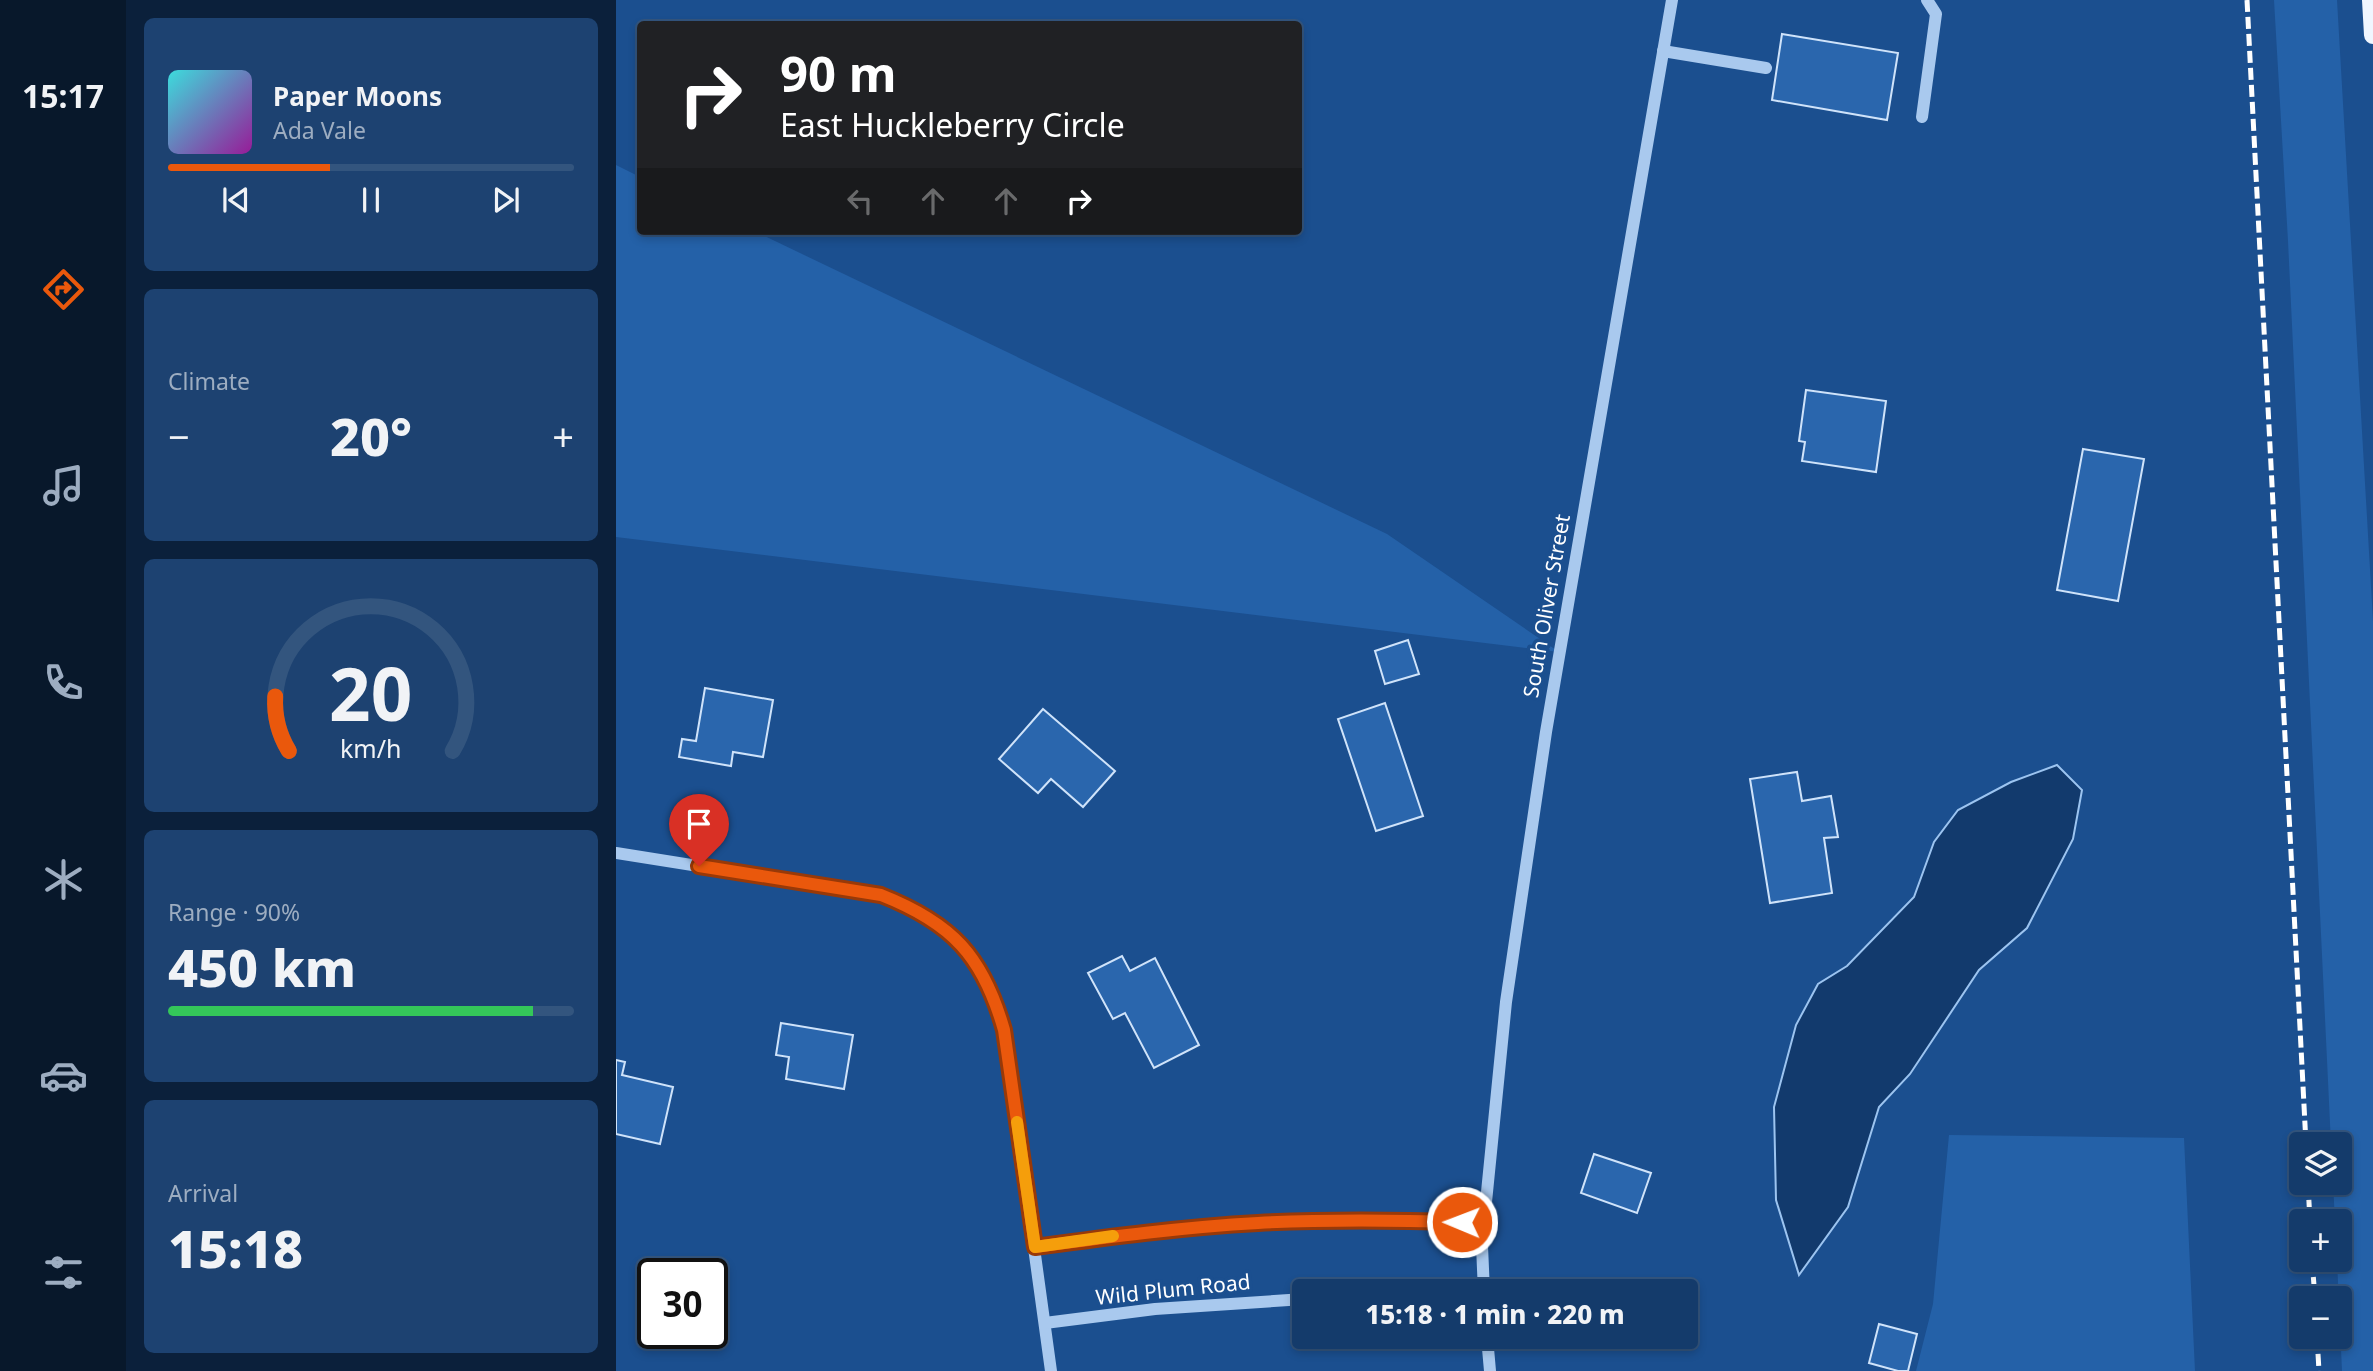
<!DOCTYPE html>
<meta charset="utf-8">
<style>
:root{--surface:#143b6b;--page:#1d4271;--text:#f1f3f6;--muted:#9dadc1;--line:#33557e;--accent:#ea580c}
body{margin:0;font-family:"Noto Sans",sans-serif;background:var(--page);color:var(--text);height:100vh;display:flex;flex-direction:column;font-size:26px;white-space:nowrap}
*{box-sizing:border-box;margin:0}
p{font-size:23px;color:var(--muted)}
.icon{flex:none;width:38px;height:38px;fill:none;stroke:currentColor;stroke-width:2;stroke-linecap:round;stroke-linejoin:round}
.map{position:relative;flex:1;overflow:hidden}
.details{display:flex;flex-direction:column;gap:18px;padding:18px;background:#0b203b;width:490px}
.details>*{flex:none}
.top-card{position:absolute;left:21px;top:21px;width:665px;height:214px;border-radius:7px;box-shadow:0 4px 10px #0003,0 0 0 2px var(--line);background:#202124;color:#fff;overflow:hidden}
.fabs{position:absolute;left:1673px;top:1132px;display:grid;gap:14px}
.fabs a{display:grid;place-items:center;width:63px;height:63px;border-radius:7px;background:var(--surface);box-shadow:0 4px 10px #0003,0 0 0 2px var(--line);font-size:35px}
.speed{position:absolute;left:21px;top:1258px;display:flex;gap:14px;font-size:35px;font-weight:700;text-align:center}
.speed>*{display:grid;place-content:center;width:91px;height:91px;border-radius:50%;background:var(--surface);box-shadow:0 4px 10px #0003,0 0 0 2px var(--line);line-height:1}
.speed .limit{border:4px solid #111;border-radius:10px;background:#fff;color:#111}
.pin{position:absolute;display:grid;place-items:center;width:60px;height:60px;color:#fff;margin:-72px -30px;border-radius:50% 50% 50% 0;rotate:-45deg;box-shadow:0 0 7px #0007}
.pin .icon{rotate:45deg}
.me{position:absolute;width:77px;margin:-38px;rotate:271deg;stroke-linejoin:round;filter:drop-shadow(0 0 5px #0008)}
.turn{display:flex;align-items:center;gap:24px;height:147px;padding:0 28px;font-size:32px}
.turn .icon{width:91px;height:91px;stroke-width:2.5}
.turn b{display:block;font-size:49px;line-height:60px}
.lanes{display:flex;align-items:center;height:66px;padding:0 28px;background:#0003;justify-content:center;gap:35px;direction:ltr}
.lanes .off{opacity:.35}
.big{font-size:52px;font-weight:800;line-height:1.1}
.details .card{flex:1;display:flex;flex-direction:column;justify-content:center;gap:10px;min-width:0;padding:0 24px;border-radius:10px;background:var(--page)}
.details .dial{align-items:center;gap:0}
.dial svg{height:182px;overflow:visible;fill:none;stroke:var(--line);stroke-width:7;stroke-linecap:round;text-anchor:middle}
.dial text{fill:var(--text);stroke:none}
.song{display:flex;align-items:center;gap:21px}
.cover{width:84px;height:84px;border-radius:10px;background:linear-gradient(135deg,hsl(180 70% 55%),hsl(300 70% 35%))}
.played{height:7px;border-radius:4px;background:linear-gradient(90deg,var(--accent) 40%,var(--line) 40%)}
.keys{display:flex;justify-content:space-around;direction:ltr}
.heat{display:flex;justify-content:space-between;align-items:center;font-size:38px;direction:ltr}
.charge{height:10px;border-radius:5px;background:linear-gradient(90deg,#34c759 90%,var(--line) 0)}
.trip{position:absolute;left:676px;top:1279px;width:406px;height:70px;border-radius:7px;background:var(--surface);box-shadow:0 4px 10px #0003,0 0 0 2px var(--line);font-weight:800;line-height:70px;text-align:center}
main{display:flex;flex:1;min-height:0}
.dock{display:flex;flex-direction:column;width:126px;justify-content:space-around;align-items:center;background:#08182b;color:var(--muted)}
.dock .icon{width:49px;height:49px}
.dock .active{color:var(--accent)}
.dock b{font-size:32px;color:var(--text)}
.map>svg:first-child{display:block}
</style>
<main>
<nav class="dock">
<b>15:17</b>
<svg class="icon active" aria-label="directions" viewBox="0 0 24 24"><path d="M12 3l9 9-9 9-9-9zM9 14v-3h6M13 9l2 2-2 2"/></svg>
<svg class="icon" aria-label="music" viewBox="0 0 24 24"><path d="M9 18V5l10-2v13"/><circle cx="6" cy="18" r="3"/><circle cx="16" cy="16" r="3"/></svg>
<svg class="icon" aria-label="phone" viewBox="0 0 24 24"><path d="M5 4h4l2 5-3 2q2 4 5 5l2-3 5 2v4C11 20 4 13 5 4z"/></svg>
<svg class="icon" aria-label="climate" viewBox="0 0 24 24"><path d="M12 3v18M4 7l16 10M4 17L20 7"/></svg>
<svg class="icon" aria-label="car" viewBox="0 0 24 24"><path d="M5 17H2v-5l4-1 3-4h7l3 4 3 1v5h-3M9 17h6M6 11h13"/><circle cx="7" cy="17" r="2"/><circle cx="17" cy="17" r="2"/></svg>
<svg class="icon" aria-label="filters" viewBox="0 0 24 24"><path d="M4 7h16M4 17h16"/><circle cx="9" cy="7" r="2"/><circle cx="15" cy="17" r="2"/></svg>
</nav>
<section class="details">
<div class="card">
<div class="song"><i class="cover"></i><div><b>Paper Moons</b><p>Ada Vale</p></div></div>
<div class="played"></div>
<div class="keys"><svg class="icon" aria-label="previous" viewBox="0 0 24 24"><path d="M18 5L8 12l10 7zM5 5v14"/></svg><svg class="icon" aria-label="pause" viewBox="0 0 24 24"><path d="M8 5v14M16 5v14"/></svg><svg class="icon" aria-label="next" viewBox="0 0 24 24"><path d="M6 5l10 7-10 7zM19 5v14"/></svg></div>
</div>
<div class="card"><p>Climate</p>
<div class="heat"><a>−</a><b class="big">20°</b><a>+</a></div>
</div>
<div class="card dial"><svg viewBox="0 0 100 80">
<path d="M14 69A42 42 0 1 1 86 69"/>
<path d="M14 69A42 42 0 0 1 8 45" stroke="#ea580c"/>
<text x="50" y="56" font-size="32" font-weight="700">20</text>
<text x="50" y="72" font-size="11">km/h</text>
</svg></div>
<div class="card"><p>Range · 90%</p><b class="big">450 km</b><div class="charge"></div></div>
<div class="card"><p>Arrival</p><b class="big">15:18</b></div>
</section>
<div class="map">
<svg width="1757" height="1371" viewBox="0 0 1757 1371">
<rect width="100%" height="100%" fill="#1b4f8f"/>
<g fill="#2461a8">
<polygon points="1658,0 1721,0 1757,621 1757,1371 1726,1371 1721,1260 1724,1260 1724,1222 1719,1221 1717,1183 1724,1183 1724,1144 1715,1144 1672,241"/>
<polygon points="0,165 24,177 24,231 138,231 771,534 943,652 0,537"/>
<polygon points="1333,1135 1568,1138 1579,1371 1300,1371 1317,1304"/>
</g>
<polygon fill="#123a6d" stroke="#9cc4f0" stroke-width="2" points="1441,765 1466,790 1457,839 1411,928 1363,970 1294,1074 1263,1107 1232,1207 1183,1275 1160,1200 1158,1107 1180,1025 1202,984 1231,966 1298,897 1318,842 1342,810 1395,782"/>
<g fill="#2a66ad" stroke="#cfe3fa" stroke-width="2">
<polygon points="1166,34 1282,53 1271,120 1156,100"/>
<polygon points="1190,390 1270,401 1260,472 1186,461 1189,442 1183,441"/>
<polygon points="1467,449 1528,459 1502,601 1441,590"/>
<polygon points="792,640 803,674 769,684 759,651"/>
<polygon points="89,688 157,700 147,757 117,752 115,766 63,757 66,739 80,741"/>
<polygon points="769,703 807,816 760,831 722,719"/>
<polygon points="427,709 499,771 467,807 435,779 422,793 383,759"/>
<polygon points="1181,772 1186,801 1215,796 1222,837 1208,838 1216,893 1154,903 1134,779"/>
<polygon points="506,956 514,971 539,958 583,1045 538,1068 509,1013 497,1019 472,973"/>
<polygon points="165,1023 237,1035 228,1089 170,1079 173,1057 160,1055"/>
<polygon points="0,1060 9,1062 6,1075 57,1087 44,1144 0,1134"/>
<polygon points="978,1154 1035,1173 1021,1213 965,1193"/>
<polygon points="1263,1324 1301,1334 1292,1371 1282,1371 1253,1363"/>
</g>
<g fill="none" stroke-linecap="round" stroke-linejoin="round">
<g stroke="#a9c9ee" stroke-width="12">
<polyline points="1047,51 1150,68"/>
<polyline points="1306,117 1320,14 1311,0"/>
<path d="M 0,853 L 265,895 C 336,922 367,957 388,1030 L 435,1371"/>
<path d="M 419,1247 C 493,1237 568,1227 643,1223 C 718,1219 793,1220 868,1222"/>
<polyline points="868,1292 866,1246 868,1222 890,1002 930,732 1056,0"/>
<polyline points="429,1323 539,1309 688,1299"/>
<polyline points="871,1337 874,1371"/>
</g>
<polyline stroke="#f0f6ff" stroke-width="18" points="1755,0 1757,35"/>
<g stroke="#fff" stroke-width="5" stroke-dasharray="12 5" stroke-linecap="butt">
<polyline points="1631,0 1690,1144"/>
<polyline points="1692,1183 1694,1222"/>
<polyline points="1696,1260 1699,1298"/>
<polyline points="1701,1337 1703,1371"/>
</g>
</g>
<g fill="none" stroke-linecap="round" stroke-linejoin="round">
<g stroke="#983908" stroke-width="18">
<path id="route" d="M 83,866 L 265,895 C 336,923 367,956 388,1030 L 419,1247 C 493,1237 568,1227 642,1223 C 710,1219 778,1220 846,1222"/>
</g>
<use href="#route" stroke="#ea580c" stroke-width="12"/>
<polyline stroke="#f59e0b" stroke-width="12" points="401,1122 419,1247 497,1236"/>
</g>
<g text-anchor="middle" stroke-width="7" stroke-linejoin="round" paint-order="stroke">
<g font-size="21" fill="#fff" stroke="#1b4f8f">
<text transform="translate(931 606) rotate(-80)" y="7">South Oliver Street</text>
<text transform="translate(557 1290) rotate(-6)" y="7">Wild Plum Road</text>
</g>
</g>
</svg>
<div class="fabs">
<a><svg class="icon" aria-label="layers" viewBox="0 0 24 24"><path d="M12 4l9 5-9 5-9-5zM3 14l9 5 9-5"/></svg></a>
<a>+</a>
<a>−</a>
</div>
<div class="speed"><div class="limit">30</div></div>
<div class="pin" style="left:83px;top:866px;background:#d93025"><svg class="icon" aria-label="arrive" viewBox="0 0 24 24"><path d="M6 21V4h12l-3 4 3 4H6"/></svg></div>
<svg class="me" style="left:846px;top:1222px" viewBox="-20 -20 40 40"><circle r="17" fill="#ea580c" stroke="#fff" stroke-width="3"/><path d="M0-11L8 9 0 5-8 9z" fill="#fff"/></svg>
<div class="trip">15:18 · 1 min · 220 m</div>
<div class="top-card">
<div class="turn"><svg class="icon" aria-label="right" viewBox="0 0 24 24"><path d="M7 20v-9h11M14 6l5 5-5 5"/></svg><div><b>90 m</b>East Huckleberry Circle</div></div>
<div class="lanes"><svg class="icon off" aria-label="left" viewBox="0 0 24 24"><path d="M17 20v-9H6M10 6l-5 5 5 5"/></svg><svg class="icon off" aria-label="ahead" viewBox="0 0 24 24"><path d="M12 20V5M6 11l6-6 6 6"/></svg><svg class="icon off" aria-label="ahead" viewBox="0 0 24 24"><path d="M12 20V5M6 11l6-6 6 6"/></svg><svg class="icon" aria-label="right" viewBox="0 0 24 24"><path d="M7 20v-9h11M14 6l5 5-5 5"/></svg></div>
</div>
</div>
</main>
